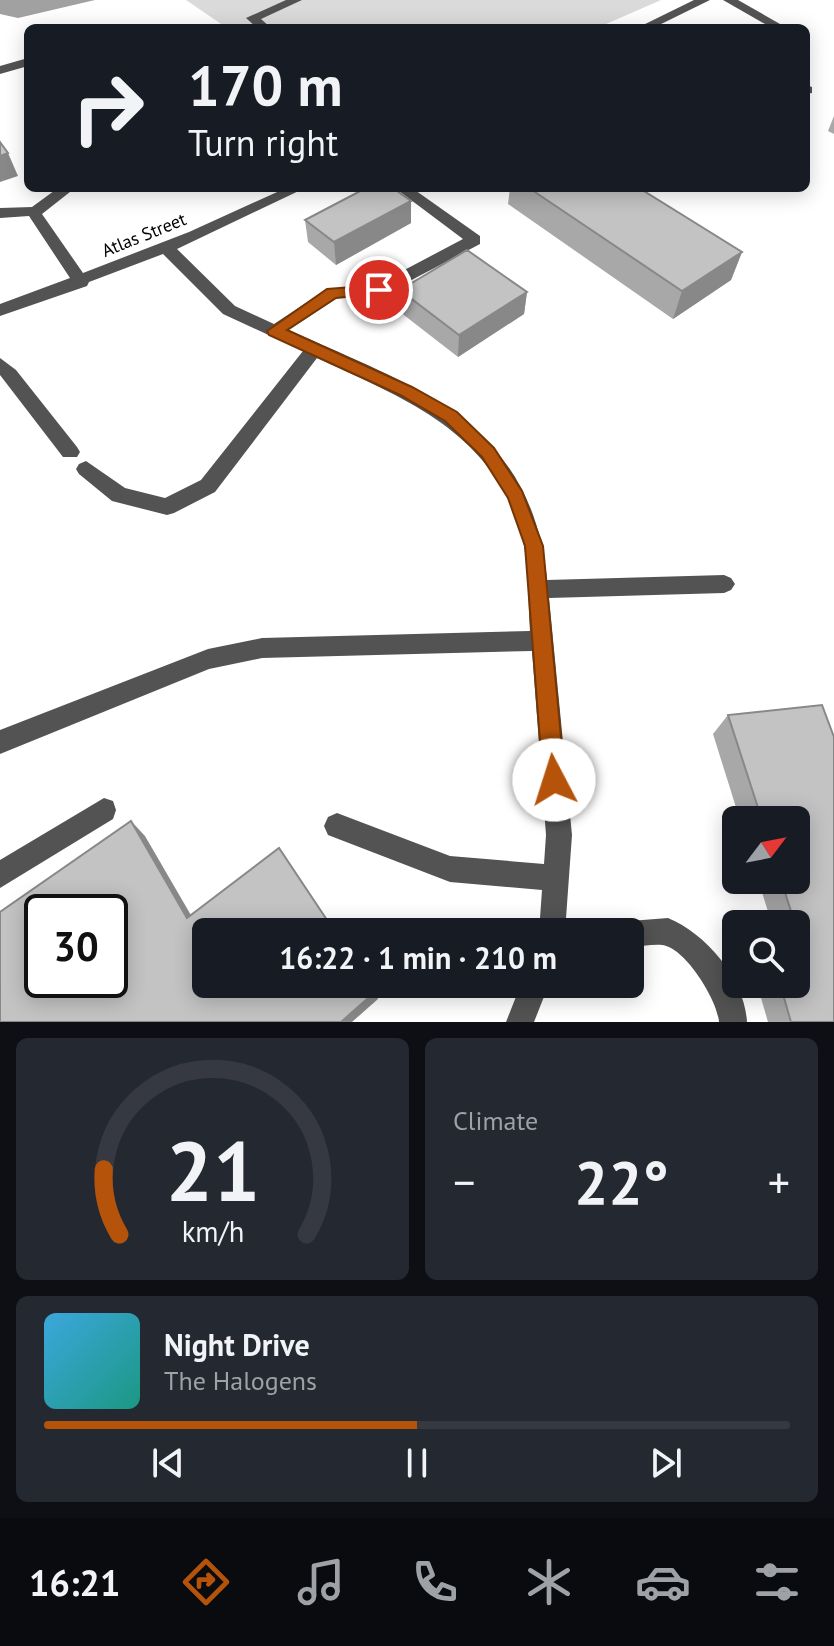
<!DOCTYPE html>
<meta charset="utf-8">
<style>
:root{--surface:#171b24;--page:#242831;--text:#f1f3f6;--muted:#9ea1a6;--line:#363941;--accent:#b45309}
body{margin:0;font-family:"PT Sans",sans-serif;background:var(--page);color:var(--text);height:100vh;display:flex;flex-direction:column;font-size:30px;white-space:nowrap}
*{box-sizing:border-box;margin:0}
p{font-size:26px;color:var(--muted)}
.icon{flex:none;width:44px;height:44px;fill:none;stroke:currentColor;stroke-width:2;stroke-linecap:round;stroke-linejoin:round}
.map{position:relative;height:1022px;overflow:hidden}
.drawer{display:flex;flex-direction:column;gap:16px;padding:16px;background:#0d0f14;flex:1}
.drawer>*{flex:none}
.top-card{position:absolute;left:24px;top:24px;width:786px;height:168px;border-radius:12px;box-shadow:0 4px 20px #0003;background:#171b24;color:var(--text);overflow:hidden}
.needle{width:52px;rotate:58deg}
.fabs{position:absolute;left:722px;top:806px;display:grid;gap:16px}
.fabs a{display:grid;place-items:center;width:88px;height:88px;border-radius:12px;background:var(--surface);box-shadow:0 4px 20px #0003;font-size:40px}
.speed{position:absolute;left:24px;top:894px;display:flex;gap:16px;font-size:40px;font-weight:700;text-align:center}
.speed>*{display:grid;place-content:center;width:104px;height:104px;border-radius:50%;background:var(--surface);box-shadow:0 4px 20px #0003;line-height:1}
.speed .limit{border:4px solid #111;border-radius:12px;background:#fff;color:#111}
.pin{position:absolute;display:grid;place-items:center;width:68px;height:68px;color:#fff;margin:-34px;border:4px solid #fff;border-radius:50%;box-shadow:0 2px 8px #0007}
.me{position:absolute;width:88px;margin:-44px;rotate:355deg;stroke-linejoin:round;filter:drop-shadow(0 0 6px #0008)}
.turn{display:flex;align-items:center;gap:28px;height:168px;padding:0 32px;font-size:36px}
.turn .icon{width:104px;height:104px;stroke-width:2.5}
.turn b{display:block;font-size:56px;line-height:68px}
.big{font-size:60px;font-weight:700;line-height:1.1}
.drawer .tile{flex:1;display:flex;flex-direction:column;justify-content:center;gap:12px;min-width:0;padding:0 28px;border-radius:12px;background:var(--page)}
.drawer .dial{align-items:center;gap:0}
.dial svg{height:208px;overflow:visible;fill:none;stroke:var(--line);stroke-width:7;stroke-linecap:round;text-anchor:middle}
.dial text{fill:var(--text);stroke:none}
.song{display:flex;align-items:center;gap:24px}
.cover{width:96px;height:96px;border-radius:12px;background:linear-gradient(135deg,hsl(200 70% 55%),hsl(170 70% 35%))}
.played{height:8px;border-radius:4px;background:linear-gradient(90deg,var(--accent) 50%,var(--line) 50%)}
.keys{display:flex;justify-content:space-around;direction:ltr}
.heat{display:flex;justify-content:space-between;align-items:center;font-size:44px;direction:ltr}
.drawer .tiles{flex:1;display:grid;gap:16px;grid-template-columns:1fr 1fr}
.tile:last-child{grid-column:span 2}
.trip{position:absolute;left:192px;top:918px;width:452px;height:80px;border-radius:12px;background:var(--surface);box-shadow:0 4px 20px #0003;font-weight:700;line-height:80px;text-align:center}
.tabs{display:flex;height:128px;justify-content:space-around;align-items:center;background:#090b0e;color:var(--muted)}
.tabs .icon{width:56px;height:56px}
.tabs .active{color:var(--accent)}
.tabs b{font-size:36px;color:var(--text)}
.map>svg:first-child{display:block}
</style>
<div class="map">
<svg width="834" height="1022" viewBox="0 0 834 1022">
<rect width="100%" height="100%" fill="#fff"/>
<polygon fill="#dadada" points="186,0 661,0 597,28 227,28"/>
<polygon fill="#a1a1a1" points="0,0 95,0 18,18 0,14"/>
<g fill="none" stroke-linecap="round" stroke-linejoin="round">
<g fill="#535353" fill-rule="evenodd">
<polygon points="286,0 302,0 261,19 271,28 257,28 246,18"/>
<polygon points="694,0 710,0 653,28 637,28"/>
<polygon points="723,0 738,0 787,28 772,28"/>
<polygon points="28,58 28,66 0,74 0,66"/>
<polygon points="806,85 812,87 812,93 806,94"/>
<path d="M 58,188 L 75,188 L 42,214 L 83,273 L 189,232 L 286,188 L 305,188 L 177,249 L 235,306 L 274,324 L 327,289 L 376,285 L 463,239 L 395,188 L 412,188 L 480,236 L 480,244 L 385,294 L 337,298 L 289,330 C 414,387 532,421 547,580 L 724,575 L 731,578 L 735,584 L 731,590 L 724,593 L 549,598 L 572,835 L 565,932 L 539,932 L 542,890 L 450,882 L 328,835 L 324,826 L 328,817 L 337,813 L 450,856 L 544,864 L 546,835 L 532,651 L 262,658 L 209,669 L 0,754 L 0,730 L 208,649 L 262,638 L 530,631 C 528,604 529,573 524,546 C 500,435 408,400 317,358 L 215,492 L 174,513 L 167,515 L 112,501 L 79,474 L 76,469 L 79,464 L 86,461 L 125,488 L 165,498 L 201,480 L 303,351 L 223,314 L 163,254 L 89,282 L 87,286 L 0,316 L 0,304 L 70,278 L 29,216 L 0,218 L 0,208 L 32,207 Z"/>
<polygon points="0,358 16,370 77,447 80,452 77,457 63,457 0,375"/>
<polygon points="104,798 113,801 116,810 113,819 0,888 0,860"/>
<path d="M 668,918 C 707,934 745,980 747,1022 L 719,1022 C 718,1001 685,947 662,945 C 652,944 640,947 630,947 L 630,932 L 617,932 L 621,925 L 630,921 Z"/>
<polygon points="521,984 549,984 534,1022 506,1022"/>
</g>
</g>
<g fill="#a8a8a8">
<polygon points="834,116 834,134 828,131"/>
<polygon points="510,188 639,188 742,252 731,280 673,319 508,204"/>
<polygon points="305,220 411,223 336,265 308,242"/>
<polygon points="400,290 527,292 524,314 458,357 400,312"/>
<polygon points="822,705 834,737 834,1022 768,1022 757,984 796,984 796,924 772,924 758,880 796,880 796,820 740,820 713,734 728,715"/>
</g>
<g fill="#888">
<polygon points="8,153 18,176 0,182 0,156"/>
<polygon points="411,201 411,223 336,265 334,242"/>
<polygon points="742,252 731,280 673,319 682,291"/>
<polygon points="527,292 524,314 458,357 459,335"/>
<polygon points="131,821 145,836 199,929 187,918"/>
<polygon points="375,992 378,999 352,1022 341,1022"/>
</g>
<g fill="#c3c3c3" stroke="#888" stroke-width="2" fill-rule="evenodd">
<polygon points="0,142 8,153 0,156"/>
<polygon points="366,188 393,188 411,201 334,242 305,220"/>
<polygon points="529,188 639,188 742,252 682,291"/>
<polygon points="467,250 527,292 459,335 400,290"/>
<polygon points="822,705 834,737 834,1022 791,1022 780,984 796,984 796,936 799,936 781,880 796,880 796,820 762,820 728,715"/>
<path d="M 131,821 L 187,918 L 279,848 L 335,932 L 206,932 L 206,984 L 370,984 L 375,992 L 341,1022 L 0,1022 L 0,912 ZM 42,912 L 110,912 L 110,980 L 42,980 Z"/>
</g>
<polygon fill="#b45309" stroke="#753606" stroke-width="2" points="379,285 387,290 385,293 336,298 287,330 412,387 457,412 494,448 522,491 543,546 565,780 562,787 554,791 546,787 543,780 525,546 508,498 482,457 445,421 400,395 269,335 267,331 327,289"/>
<g text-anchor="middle" stroke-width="8" stroke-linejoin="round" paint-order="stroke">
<g font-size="18" fill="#000" stroke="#fff">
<text transform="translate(144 235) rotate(-22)" y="6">Atlas Street</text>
</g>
</g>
</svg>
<div class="fabs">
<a><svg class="needle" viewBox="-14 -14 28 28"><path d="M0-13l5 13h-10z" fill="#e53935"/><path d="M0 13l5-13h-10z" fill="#9ea1a6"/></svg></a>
<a><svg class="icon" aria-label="search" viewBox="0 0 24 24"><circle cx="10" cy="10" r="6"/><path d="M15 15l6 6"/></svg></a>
</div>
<div class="speed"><div class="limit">30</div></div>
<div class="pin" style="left:379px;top:290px;background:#d93025"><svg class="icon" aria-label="arrive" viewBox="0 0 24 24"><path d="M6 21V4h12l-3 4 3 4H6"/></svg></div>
<svg class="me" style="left:554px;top:780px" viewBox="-20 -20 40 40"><circle r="19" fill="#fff"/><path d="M0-13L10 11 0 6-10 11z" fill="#b45309"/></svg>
<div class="trip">16:22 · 1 min · 210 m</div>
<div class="top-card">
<div class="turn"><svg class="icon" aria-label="right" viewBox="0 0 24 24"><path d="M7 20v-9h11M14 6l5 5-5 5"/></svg><div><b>170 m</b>Turn right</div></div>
</div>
</div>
<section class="drawer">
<div class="tiles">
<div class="tile dial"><svg viewBox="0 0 100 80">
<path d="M14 69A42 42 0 1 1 86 69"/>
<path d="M14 69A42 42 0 0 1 8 44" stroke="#b45309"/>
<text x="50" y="56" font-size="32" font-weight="700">21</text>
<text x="50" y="72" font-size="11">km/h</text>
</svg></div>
<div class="tile"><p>Climate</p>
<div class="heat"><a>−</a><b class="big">22°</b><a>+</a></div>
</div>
<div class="tile">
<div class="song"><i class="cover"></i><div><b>Night Drive</b><p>The Halogens</p></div></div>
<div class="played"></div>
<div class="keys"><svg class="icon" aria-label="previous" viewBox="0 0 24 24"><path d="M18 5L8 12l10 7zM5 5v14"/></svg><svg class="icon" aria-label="pause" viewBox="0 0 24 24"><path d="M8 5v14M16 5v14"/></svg><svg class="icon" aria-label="next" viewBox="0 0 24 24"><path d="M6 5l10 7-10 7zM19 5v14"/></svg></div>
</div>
</div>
</section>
<nav class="tabs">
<b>16:21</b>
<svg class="icon active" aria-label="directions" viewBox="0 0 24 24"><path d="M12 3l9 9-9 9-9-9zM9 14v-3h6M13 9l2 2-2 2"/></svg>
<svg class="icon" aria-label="music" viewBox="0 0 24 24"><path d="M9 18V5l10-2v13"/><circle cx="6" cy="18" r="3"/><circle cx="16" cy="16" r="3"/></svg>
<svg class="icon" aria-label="phone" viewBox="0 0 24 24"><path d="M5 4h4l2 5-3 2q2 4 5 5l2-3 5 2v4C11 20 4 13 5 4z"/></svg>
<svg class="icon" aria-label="climate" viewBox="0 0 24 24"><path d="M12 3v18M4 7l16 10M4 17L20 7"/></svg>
<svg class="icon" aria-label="car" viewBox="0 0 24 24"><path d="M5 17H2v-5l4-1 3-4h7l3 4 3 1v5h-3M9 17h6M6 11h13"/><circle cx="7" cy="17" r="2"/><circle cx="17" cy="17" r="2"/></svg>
<svg class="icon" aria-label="filters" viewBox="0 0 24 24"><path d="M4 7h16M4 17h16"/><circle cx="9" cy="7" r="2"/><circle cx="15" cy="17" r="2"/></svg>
</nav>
